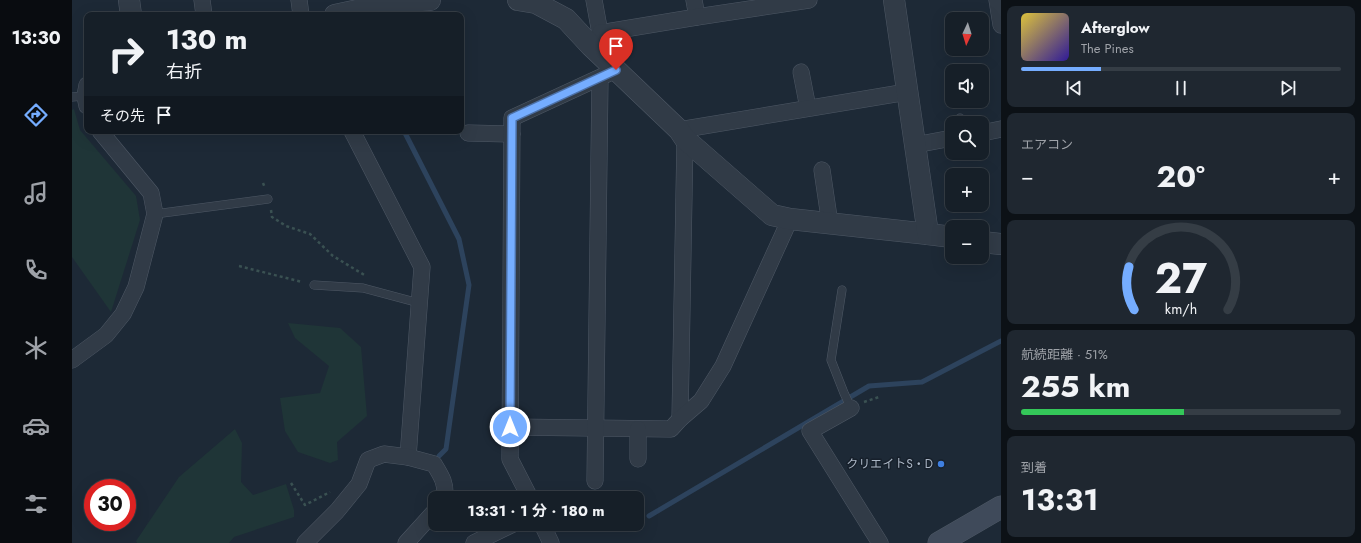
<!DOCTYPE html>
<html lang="ja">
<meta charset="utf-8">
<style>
:root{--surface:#161f28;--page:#1f2730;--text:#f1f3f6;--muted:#9ea2a8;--line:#353d45;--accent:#75adff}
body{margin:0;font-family:Jost,"Noto Sans JP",sans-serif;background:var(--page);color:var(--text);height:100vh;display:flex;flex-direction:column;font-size:15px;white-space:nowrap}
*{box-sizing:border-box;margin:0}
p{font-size:13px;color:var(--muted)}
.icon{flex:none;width:22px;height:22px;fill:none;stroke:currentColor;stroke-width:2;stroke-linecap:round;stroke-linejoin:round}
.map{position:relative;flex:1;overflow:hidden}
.drawer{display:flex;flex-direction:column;gap:6px;padding:6px;background:#0c1116;width:360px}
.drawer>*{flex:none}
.hud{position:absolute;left:12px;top:12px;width:380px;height:122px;border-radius:8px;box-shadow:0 4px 16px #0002,0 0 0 1px var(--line);background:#161f28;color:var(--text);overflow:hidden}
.needle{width:26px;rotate:184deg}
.tools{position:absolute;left:873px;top:12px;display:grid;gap:8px}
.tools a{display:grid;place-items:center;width:44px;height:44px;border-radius:8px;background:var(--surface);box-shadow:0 4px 16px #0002,0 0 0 1px var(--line);font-size:20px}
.speed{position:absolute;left:12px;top:479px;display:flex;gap:8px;font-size:20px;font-weight:700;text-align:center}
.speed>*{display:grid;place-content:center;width:52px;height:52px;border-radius:50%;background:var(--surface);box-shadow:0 4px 16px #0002,0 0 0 1px var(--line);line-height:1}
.speed .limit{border:6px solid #d22;background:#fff;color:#111}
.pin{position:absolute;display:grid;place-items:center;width:34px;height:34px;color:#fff;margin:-41px -17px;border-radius:50% 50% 50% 0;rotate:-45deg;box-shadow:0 0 4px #0007}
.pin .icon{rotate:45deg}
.me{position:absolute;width:44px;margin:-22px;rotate:0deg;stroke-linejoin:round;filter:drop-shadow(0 0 3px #0008)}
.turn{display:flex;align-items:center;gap:14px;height:84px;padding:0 16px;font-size:18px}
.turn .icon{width:52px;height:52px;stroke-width:2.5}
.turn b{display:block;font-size:28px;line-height:34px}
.then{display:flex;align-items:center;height:38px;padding:0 16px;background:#0003;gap:8px;font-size:15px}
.big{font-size:30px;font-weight:700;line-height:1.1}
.drawer .widget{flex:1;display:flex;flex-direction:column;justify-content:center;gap:6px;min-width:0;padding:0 14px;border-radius:8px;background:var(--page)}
.drawer .dial{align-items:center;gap:0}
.dial svg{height:104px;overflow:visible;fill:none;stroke:var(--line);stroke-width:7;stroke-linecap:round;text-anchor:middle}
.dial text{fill:var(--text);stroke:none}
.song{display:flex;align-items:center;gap:12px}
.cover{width:48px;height:48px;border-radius:6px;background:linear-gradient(135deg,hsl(50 70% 55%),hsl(250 70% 35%))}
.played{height:4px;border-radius:2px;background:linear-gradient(90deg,var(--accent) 25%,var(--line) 25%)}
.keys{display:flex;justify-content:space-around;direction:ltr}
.heat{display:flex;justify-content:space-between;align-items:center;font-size:22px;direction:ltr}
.charge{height:6px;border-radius:3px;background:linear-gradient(90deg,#34c759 51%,var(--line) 0)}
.trip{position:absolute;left:356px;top:491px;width:216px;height:40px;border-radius:8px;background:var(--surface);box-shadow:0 4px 16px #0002,0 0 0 1px var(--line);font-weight:700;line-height:40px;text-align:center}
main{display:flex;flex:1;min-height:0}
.dock{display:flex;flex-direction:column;width:72px;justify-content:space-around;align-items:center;background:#090c10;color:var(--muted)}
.dock .icon{width:28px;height:28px}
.dock .active{color:var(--accent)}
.dock b{font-size:18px;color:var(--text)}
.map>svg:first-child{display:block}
</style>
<main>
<nav class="dock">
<b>13:30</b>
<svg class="icon active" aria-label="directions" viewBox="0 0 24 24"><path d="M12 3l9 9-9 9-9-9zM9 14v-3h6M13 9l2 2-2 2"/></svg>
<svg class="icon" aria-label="music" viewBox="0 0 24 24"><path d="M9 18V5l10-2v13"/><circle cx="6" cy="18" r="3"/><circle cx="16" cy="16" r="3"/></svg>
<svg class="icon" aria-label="phone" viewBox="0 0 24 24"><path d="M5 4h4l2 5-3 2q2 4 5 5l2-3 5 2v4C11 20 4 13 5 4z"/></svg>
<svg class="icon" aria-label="climate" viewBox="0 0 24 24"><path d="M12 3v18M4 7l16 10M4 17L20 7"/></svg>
<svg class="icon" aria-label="car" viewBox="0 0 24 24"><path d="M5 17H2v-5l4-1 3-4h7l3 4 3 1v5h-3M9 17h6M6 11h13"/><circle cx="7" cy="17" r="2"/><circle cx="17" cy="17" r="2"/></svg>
<svg class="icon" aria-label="filters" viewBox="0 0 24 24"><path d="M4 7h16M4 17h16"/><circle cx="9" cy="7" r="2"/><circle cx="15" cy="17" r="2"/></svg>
</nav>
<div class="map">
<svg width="929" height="543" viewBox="0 0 929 543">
<rect width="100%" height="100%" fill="#1d2936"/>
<g fill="#1f3537">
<polygon points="2,109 8,130 64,196 68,220 39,312 0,257 0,110"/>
<polygon points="216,323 268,328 289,347 295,416 265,442 266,460 258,463 226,452 213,431 208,398 248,393 257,366 223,338"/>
<polygon points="163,429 170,443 169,482 181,495 214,484 222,510 222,517 162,537 157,543 65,543 64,541 107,477"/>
</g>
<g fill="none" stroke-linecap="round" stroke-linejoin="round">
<g stroke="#2d435d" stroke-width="5">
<polyline points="332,131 387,239 397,285 374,449 367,456"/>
<polyline points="577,516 797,386 850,382 929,341"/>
</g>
<g stroke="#4e5865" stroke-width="9">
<g id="service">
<polyline points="0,97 13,96"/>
<polyline points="888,118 888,123"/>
<polyline points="83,214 196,199"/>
<polyline points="242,285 291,288 347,303"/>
<polyline points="770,290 759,360 772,393 779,408"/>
</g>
</g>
<g stroke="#4e5865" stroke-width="17">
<g id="minor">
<polyline points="130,0 132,15"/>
<polyline points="227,0 229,15"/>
<polyline points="522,0 528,33 523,40"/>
<polyline points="622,0 625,17"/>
<polyline points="925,0 929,25"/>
<polyline points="528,33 625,17 737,0"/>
<polyline points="729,72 736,108"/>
<polyline points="15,85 13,96 15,106"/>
<polyline points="607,130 835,92"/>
<polyline points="280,131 350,267 336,457"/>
<polyline points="396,133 440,134"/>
<polyline points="910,133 929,129"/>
<polyline points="843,145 880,138"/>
<polyline points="750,170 758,224"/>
<polyline points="0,360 34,335 51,314 64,287 83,214 79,193 28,131"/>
<polyline points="779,408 738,431 808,543"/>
<polyline points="608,419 613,139"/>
<polyline points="438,427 599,429 608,419 629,401 651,366 718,219"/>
<polyline points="566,459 566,429"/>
<polyline points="523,481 528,78"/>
<polyline points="458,498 438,459 440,118 544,70"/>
<polyline points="470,524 479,543"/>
<path d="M 233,543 L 265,511 L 287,484 L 296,460 L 312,454 L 336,457 L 362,464 C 370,477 374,483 373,498"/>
<polyline points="334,543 363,511"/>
<polyline points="402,543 441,524"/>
</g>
</g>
<g stroke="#4e5865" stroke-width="22">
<g id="tertiary">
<polyline points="57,0 59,15"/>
<polyline points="446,0 464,3 494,19 519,46 607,130 613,139 700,215 718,219 856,234"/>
<polyline points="822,0 856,234 880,237"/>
<polyline points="263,15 324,2 358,0"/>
<polyline points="910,242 929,244"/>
</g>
</g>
<g stroke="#4e5865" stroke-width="23">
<polyline id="secondary" points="867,543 929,507"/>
</g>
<g stroke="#3a5152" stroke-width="2.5" stroke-dasharray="3 3" stroke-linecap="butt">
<polyline points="191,183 193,188"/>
<polyline points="199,210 200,217 214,226 238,234 261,256 294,276"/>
<polyline points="167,266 230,282"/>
<polyline points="792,402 807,397"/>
<polyline points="219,483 233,505 258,492"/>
</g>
<use href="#service" stroke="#313b47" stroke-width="8"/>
<use href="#minor" stroke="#313b47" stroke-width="16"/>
<use href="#tertiary" stroke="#313b47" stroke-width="21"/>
<use href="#secondary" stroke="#3f4a5a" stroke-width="22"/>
</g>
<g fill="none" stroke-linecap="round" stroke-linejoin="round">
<g stroke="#4c70a6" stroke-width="10">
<polyline id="route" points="438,427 440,118 544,70"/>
</g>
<use href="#route" stroke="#75adff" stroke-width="7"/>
</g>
<circle fill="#3f7fe0" stroke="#17202b" stroke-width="1.5" cx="869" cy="464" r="4"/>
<g text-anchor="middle" stroke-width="3" stroke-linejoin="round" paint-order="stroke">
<g font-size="12" fill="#aab5c4" stroke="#17202b" text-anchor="end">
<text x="861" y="468">クリエイトS・D</text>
</g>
</g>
</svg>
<div class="tools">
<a><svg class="needle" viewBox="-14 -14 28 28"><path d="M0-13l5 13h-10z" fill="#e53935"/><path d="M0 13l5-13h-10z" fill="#9ea2a8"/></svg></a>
<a><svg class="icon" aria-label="sound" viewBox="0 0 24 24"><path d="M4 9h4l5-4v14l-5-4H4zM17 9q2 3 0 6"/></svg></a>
<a><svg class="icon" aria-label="search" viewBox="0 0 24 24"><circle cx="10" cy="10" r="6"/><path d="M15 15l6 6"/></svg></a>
<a>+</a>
<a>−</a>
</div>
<div class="speed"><div class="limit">30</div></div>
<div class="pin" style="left:544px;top:70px;background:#d93025"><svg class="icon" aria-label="arrive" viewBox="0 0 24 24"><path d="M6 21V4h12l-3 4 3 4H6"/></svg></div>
<svg class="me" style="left:438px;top:427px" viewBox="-20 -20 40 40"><circle r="17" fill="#75adff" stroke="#fff" stroke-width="3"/><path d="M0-11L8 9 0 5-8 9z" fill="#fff"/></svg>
<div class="trip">13:31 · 1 分 · 180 m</div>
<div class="hud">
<div class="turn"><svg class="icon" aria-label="right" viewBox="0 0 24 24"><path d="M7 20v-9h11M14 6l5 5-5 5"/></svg><div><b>130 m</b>右折</div></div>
<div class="then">その先<svg class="icon" aria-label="arrive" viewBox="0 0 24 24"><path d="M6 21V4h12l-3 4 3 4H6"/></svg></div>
</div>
</div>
<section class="drawer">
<div class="widget">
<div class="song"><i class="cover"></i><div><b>Afterglow</b><p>The Pines</p></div></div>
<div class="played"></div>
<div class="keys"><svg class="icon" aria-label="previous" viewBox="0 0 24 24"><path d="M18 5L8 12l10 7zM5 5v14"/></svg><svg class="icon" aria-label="pause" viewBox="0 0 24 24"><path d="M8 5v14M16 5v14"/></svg><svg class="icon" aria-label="next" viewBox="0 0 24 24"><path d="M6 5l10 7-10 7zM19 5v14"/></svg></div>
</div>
<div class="widget"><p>エアコン</p>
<div class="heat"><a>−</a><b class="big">20°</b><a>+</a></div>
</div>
<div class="widget dial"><svg viewBox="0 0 100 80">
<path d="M14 69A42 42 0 1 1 86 69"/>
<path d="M14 69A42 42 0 0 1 10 36" stroke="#75adff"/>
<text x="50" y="56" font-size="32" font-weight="700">27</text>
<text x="50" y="72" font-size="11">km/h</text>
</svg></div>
<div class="widget"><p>航続距離 · 51%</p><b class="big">255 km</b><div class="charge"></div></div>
<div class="widget"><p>到着</p><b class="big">13:31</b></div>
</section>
</main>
